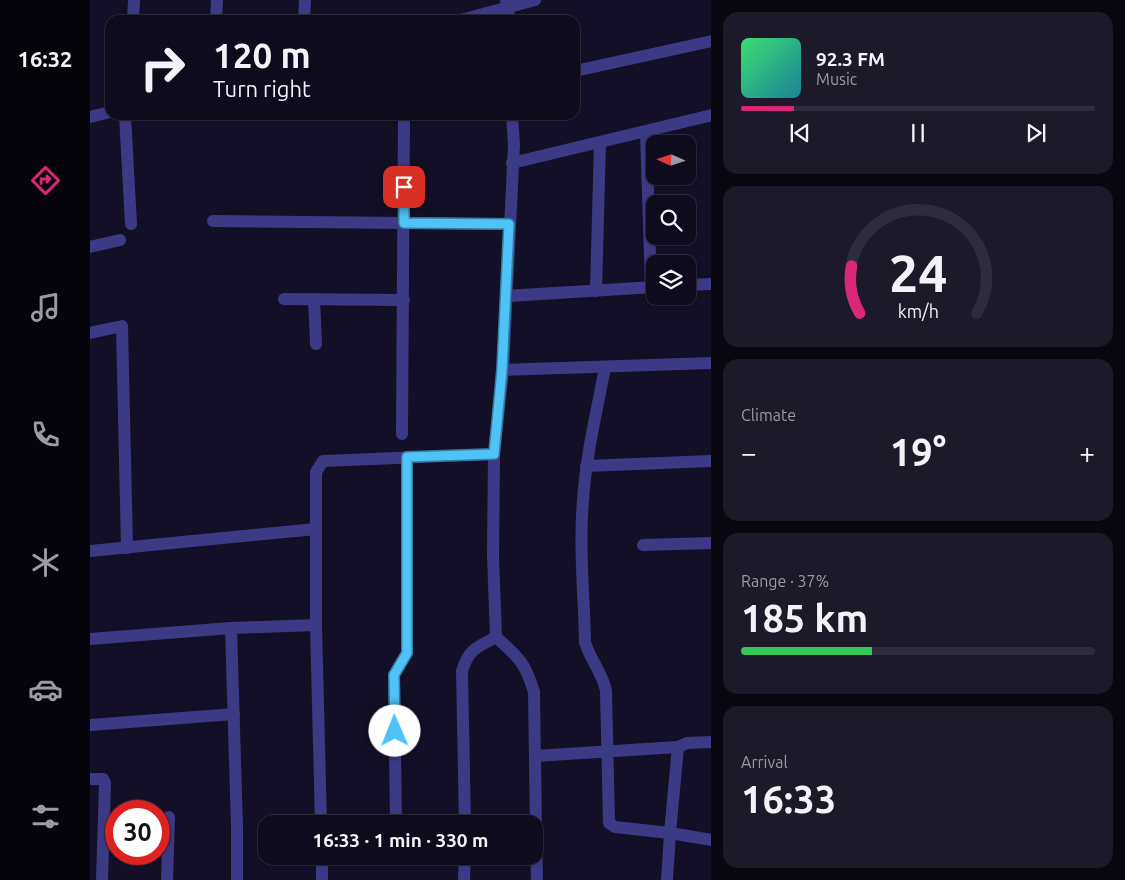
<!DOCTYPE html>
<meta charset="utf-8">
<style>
:root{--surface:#0e0b1c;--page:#1c1929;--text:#f1f3f6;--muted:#9b9ba3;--line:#2e2b3b;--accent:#db2777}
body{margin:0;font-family:Ubuntu,sans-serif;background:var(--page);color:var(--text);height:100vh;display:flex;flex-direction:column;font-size:19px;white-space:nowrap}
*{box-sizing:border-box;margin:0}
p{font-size:16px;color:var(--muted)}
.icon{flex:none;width:28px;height:28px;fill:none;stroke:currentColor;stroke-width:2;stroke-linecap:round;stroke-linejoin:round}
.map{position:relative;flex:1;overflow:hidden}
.details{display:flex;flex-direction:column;gap:12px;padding:12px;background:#08060f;width:414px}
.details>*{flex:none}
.guide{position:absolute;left:15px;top:15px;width:475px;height:105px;border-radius:15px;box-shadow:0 1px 4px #0004,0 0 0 1px var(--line);background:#0e0b1c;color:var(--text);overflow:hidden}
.needle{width:32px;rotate:273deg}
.fabs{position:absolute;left:556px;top:135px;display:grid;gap:10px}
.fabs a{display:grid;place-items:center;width:50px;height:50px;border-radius:10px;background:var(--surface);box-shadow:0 1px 4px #0004,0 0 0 1px var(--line);font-size:25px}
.speed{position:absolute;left:15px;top:800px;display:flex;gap:10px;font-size:25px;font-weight:700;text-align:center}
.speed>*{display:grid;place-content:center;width:65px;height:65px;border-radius:50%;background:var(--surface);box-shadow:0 1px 4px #0004,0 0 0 1px var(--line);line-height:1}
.speed .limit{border:8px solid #d22;background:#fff;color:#111}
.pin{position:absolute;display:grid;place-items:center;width:42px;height:42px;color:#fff;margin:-21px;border-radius:10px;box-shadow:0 2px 8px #0006}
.me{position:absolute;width:55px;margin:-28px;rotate:359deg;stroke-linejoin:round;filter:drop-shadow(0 0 4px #0008)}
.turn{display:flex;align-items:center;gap:18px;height:105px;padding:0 25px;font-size:22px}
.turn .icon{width:65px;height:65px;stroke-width:2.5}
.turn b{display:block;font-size:35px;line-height:42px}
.big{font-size:38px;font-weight:700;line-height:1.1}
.details .card{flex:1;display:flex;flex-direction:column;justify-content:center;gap:8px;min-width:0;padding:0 18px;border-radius:15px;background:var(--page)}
.details .dial{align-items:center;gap:0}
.dial svg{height:130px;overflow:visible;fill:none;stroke:var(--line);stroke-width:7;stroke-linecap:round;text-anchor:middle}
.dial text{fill:var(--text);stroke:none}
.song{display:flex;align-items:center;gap:15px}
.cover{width:60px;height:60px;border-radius:8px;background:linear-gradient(135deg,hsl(140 70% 55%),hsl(190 70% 35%))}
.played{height:5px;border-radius:2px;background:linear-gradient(90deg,var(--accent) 15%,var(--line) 15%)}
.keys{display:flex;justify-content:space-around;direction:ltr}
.heat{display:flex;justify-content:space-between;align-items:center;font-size:28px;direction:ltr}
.charge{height:8px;border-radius:4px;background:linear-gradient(90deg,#34c759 37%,var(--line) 0)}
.trip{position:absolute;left:168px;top:815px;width:285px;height:50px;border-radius:15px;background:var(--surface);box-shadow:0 1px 4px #0004,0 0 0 1px var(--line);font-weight:700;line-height:50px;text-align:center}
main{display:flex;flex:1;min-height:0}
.tabs{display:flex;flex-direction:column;width:90px;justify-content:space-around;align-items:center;background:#06040b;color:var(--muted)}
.tabs .icon{width:35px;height:35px}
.tabs .selected{color:var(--accent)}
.tabs b{font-size:22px;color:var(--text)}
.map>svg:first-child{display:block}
</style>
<main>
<nav class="tabs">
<b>16:32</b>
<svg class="icon selected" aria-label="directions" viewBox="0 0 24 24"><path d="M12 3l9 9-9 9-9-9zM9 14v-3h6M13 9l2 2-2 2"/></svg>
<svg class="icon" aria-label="music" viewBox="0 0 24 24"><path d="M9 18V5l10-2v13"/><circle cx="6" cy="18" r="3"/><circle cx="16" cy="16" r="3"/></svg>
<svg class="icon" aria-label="phone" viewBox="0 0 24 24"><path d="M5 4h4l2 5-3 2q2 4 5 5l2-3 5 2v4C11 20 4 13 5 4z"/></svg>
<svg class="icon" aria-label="climate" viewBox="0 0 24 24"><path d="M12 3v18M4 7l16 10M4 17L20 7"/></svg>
<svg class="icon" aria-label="car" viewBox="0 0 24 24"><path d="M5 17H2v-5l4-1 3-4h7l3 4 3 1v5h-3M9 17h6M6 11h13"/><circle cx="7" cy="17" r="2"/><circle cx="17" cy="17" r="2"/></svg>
<svg class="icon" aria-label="filters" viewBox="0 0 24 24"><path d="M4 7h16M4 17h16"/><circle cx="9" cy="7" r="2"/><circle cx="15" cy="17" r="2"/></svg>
</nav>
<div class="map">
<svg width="622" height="880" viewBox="0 0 622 880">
<rect width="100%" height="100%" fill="#130f26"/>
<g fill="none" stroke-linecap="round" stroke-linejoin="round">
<g stroke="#3d3a85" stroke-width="12">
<polyline points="416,0 418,7 419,20"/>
<polyline points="43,20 44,0"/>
<polyline points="126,20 127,0"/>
<polyline points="214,20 215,0"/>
<polyline points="485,71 622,41"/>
<polyline points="35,115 41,224"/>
<polyline points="422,115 424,145 413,370 622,363"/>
<polyline points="556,131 561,288"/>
<polyline points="422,163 622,115"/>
<polyline points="123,221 419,224"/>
<polyline points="0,247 30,240"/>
<polyline points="598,285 622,284"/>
<polyline points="506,291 510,142"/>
<polyline points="416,296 565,287"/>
<polyline points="194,299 314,300"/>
<polyline points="224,299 226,344"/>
<polyline points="0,333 32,326 37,548"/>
<path d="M 515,367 C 507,411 496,455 493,500 C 489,547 494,595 495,642 C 500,660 513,673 516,691 L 519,823 L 525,827 L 580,833 L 588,747 L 597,743 L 622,742"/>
<polyline points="312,434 314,115"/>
<polyline points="404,454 403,556 406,637"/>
<polyline points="496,466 622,461"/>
<polyline points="553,545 622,543"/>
<polyline points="0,551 226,529"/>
<polyline points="0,639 141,628"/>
<polyline points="0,725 144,714"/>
<polyline points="445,756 588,747"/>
<polyline points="0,779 13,779 15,783 12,880"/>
<polyline points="231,824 226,625 226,472 233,461 404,454 413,370"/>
<polyline points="306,824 304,675 317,653 317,457"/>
<path d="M 375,824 L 372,671 C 379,648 387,648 406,637 C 429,658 435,662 444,692 L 446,831 L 444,831"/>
<polyline points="446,831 447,880"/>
<polyline points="232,856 232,880"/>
<polyline points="77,880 79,817"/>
<polyline points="147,880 147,827 141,628 226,625"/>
<polyline points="374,880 375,856"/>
<polyline points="577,880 580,833 622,840"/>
</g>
<g stroke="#3d3a85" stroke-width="12">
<polyline points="371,20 445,0"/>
<polyline points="0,117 20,112"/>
</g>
</g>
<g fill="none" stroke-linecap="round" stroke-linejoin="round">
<g stroke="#337fa1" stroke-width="12">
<polyline id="route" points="305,731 304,675 317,653 317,457 404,454 412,370 419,224 314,223 314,187"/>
</g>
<use href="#route" stroke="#4fc3f7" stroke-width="9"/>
</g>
</svg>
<div class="fabs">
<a><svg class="needle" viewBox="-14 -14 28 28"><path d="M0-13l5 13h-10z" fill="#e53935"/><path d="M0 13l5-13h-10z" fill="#9b9ba3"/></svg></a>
<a><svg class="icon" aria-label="search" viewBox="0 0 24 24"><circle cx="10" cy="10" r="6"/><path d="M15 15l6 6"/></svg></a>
<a><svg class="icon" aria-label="layers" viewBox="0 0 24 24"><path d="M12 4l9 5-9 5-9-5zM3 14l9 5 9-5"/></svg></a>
</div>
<div class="speed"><div class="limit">30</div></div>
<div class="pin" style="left:314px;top:187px;background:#d93025"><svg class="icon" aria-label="arrive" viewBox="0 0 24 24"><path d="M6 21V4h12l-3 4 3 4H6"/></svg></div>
<svg class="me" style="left:305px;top:731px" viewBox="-20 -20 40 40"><circle r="19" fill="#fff"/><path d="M0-13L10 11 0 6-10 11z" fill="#4fc3f7"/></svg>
<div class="trip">16:33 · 1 min · 330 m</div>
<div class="guide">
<div class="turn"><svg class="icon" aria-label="right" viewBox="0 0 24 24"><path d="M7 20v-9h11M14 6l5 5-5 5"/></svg><div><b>120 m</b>Turn right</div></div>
</div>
</div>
<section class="details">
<div class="card">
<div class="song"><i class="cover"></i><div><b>92.3 FM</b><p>Music</p></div></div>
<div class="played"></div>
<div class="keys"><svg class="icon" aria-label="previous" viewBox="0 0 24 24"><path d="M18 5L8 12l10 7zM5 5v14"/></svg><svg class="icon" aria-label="pause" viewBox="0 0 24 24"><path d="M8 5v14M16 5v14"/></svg><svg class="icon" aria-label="next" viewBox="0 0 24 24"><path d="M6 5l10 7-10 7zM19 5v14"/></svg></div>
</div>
<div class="card dial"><svg viewBox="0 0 100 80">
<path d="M14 69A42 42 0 1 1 86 69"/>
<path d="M14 69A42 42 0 0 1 9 40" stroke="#db2777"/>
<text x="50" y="56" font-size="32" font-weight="700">24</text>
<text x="50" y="72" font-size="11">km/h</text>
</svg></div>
<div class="card"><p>Climate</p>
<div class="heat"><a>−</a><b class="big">19°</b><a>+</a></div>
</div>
<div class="card"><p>Range · 37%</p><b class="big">185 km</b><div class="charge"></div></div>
<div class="card"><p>Arrival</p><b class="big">16:33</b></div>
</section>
</main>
